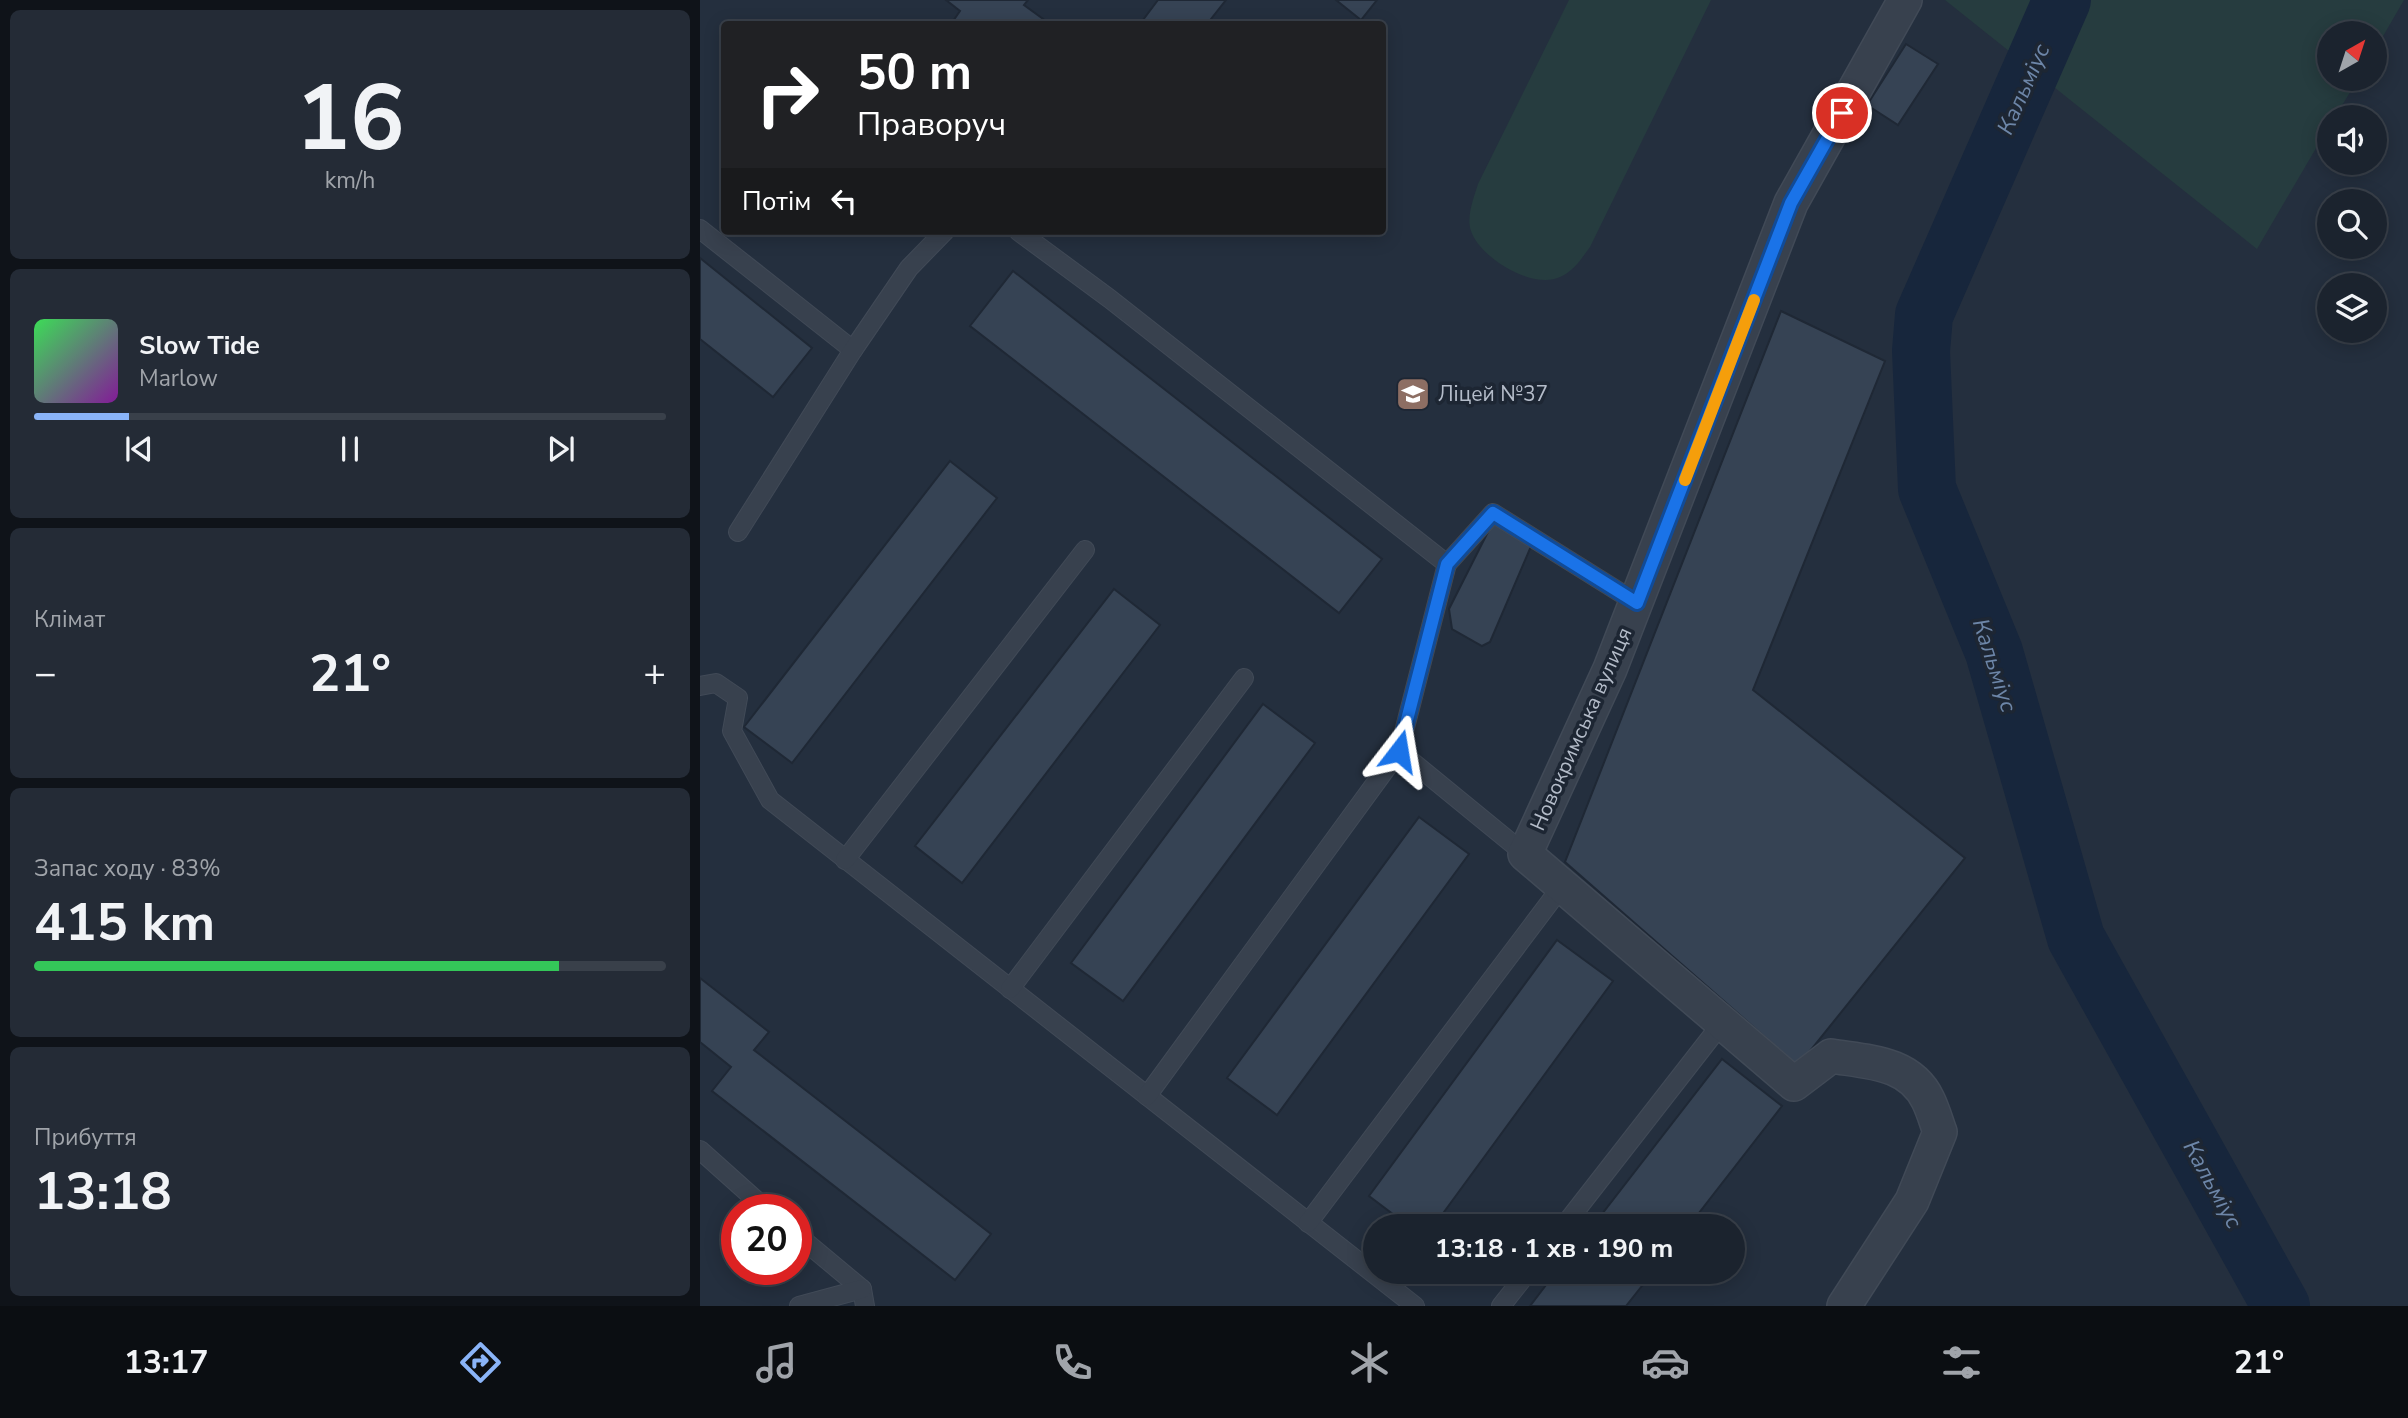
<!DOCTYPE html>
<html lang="uk">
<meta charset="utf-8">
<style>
:root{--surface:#1b232e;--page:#242b36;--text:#f1f3f6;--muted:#a0a4aa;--line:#39404a;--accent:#8ab4f8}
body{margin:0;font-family:"Nunito Sans",sans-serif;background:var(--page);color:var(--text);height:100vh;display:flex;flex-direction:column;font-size:26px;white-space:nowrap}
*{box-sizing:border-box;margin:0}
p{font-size:23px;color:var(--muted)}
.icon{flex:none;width:38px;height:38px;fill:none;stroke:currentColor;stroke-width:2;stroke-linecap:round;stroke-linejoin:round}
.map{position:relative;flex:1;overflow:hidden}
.side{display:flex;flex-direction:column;gap:10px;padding:10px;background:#0f1319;width:700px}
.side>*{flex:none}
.guide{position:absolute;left:21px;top:21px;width:665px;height:214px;border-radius:7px;box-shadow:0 4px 18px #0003,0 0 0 2px var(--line);background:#202124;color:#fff;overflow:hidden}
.needle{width:46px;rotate:39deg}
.fabs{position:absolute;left:1617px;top:21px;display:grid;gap:14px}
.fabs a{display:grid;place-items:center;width:70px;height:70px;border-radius:50%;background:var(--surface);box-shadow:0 4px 18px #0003,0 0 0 2px var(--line);font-size:35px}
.speed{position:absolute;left:21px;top:1194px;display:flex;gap:14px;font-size:35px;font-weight:700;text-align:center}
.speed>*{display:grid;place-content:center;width:91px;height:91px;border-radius:50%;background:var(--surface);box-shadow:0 4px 18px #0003,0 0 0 2px var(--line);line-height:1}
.speed .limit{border:10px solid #d22;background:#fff;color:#111}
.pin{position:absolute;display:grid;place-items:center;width:60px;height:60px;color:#fff;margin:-30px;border:4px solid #fff;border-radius:50%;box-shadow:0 2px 7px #0007}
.me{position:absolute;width:77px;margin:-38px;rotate:14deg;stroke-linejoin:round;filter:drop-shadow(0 0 5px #0008)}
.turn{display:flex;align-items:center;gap:24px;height:147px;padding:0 21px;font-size:32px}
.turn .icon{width:91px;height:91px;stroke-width:2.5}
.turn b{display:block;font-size:49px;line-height:60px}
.then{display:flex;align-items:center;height:66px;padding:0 21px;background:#0003;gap:14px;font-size:26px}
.big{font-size:52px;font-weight:700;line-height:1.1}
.side .tile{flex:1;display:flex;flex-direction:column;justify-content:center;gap:10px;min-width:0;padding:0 24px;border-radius:10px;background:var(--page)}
.side .dial{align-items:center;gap:0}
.dial b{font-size:91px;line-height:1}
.song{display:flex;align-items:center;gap:21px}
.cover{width:84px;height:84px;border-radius:10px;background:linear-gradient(135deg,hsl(130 70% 55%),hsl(290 70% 35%))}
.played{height:7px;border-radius:4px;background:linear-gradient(90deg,var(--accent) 15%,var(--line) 15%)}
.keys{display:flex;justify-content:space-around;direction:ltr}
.heat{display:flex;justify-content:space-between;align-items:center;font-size:38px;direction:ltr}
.charge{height:10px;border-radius:5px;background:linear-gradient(90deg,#34c759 83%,var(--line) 0)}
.trip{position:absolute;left:663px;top:1214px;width:382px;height:70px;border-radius:35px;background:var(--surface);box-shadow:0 4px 18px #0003,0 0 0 2px var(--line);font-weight:700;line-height:70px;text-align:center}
.menu{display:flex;height:112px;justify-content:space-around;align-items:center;background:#0b0e12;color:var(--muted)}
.menu .icon{width:49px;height:49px}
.menu .on{color:var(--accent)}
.menu b{font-size:32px;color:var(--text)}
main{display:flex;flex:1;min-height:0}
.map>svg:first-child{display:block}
</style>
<main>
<section class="side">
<div class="tile dial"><b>16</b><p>km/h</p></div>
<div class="tile">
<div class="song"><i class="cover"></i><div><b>Slow Tide</b><p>Marlow</p></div></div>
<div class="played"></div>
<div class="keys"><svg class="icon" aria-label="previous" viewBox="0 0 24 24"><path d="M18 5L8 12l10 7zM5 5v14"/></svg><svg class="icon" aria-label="pause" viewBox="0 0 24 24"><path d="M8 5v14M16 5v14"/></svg><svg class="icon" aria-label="next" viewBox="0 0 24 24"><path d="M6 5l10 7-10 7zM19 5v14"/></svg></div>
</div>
<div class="tile"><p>Клімат</p>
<div class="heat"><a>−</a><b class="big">21°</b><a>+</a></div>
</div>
<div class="tile"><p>Запас ходу · 83%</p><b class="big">415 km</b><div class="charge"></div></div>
<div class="tile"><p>Прибуття</p><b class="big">13:18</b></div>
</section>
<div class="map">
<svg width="1708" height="1306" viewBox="0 0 1708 1306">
<rect width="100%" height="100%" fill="#242f3e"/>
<g fill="#263c3f">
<path d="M 869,0 L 1011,0 L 890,247 C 881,259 874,271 860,277 C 833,290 780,258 771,231 C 766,217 774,197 778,184 Z"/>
<polygon points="1245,0 1704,0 1675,50 1675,33 1629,33 1629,79 1658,79 1635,117 1629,117 1629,126 1557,249"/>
</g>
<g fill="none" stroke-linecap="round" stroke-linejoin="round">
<polyline stroke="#17263c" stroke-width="58" points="1362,0 1224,315 1221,351 1227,489 1294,652 1376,938 1581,1306"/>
</g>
<g fill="#364354" stroke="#1f2835" stroke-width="2">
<polygon points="246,0 328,0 324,5 350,24 251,24 260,11"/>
<polygon points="458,0 526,0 507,24 440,24"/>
<polygon points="636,0 677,0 661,20"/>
<polygon points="1206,44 1238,64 1198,125 1167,105"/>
<polygon points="0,258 112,348 73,397 0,339"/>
<polygon points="313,271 682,559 639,613 270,326"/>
<polygon points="1081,311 1185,361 1053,690 1265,858 1098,1066 865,862"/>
<polygon points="250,461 297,498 92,763 44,727"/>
<polygon points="794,520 832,544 790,642 782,646 752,629 749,609"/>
<polygon points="414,589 460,625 262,883 215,846"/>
<polygon points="563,704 615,743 423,1001 371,963"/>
<polygon points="719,817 769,854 577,1115 527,1078"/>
<polygon points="857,940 913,981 733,1227 710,1227 669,1196"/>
<polygon points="0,978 69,1032 54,1050 291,1234 255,1280 12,1091 31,1067 0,1042"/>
<polygon points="1022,1059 1082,1106 988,1227 892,1227"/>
<polygon points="856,1272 953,1272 926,1306 830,1306"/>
</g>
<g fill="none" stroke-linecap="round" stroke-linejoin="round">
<g stroke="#414a57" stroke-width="20">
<g id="service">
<polyline points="0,229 153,350"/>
<polyline points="318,231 410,299 747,564 699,751"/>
<polyline points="38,532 153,350 209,268 245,231"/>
<polyline points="747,564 793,513 937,603"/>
<polyline points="0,686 16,683 38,698 32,731 70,800 715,1306"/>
<polyline points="145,860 385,550"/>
<polyline points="310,989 544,678"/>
<polyline points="447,1096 699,751 825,854"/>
<polyline points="0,1150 66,1209"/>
<polyline points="608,1223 862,886"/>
<polyline points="863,1227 1022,1023"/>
<polyline points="96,1234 162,1289 165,1306"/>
<polyline points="99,1306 162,1289"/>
<polyline points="801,1306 828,1272"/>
</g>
</g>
<g stroke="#414a57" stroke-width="36">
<path id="minor" d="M 1144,1306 L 1212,1201 L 1240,1132 C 1236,1121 1233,1110 1228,1100 C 1210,1062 1168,1062 1131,1056 L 1094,1084 L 825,854 L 910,669 L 1091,203 L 1205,0"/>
</g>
<use href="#service" stroke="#38414e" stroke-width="18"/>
<use href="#minor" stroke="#38414e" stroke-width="33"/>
</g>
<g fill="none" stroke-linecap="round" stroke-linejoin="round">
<g stroke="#114b97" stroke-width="18">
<polyline id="route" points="699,751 747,564 793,513 937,603 1091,203 1142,113"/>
</g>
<use href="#route" stroke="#1a73e8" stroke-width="12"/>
<polyline stroke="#f59e0b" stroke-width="12" points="985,480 1054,300"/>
</g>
<defs>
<g id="school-square" transform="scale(1.75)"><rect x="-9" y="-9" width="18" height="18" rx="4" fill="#8d6e63" stroke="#1d2633"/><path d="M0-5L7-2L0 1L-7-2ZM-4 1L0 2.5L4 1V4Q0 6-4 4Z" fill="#fff"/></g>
</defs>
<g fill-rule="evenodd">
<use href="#school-square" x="713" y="394"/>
</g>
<g text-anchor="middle" stroke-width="7" stroke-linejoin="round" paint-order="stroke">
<g font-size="21" fill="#b4bcc9" stroke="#1d2633" text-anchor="start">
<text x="738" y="401">Ліцей №37</text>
</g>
<g font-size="21" fill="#b4bcc9" stroke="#1d2633">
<text transform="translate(881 729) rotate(-66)" y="7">Новокримська вулиця</text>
</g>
<g font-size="23" font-style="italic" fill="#6d86a8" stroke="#1d2633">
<text transform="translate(1323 89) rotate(-66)" y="8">Кальміус</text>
<text transform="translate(1295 665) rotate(72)" y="8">Кальміус</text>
<text transform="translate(1513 1184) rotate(61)" y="8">Кальміус</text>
</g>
</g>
</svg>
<div class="fabs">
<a><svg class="needle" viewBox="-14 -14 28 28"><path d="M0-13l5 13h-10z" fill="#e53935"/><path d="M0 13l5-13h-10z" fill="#a0a4aa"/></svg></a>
<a><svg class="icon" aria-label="sound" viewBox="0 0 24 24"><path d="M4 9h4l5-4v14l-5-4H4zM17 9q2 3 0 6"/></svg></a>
<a><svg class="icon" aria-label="search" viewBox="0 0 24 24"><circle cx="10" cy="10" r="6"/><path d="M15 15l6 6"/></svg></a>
<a><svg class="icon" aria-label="layers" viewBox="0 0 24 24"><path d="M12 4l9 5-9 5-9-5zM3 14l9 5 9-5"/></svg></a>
</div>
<div class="speed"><div class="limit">20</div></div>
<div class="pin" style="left:1142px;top:113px;background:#d93025"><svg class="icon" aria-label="arrive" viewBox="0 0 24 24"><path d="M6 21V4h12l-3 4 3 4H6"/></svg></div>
<svg class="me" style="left:699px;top:751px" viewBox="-20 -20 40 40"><path d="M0-17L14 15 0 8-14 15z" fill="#1a73e8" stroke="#fff" stroke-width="4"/></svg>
<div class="trip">13:18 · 1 хв · 190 m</div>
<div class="guide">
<div class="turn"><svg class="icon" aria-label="right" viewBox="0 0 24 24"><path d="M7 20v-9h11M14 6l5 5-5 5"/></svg><div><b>50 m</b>Праворуч</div></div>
<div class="then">Потім<svg class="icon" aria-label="left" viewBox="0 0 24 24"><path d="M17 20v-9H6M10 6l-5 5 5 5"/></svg></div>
</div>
</div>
</main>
<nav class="menu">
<b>13:17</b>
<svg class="icon on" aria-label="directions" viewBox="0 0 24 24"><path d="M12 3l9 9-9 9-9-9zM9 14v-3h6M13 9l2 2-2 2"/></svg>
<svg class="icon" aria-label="music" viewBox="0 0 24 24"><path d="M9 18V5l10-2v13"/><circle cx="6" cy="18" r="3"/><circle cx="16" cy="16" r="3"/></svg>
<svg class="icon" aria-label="phone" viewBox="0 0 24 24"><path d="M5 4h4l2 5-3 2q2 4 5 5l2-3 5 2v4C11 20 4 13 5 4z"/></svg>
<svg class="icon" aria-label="climate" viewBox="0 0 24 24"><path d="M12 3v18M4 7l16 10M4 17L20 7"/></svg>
<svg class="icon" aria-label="car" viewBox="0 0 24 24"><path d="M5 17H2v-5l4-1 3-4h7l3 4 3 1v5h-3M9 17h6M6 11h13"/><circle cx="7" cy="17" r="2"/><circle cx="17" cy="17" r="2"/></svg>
<svg class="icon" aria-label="filters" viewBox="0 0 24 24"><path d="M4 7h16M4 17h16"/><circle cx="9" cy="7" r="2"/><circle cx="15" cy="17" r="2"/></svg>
<b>21°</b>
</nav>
